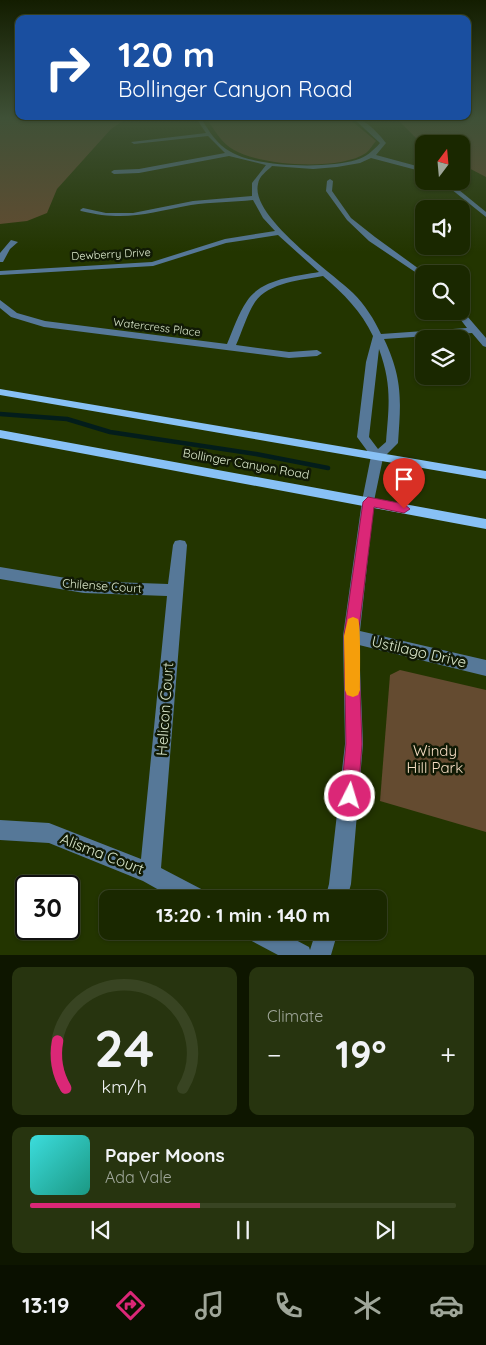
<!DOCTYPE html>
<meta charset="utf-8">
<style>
:root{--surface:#1a2800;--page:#27340f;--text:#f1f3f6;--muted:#9fa699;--line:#384422;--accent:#db2777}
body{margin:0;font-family:Quicksand,sans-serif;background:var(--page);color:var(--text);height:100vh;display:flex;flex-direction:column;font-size:19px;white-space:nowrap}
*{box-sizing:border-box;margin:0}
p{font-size:16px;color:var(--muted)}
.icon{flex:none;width:28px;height:28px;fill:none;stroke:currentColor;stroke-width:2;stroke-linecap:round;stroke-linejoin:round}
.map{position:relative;height:955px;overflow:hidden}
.drawer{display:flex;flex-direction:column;gap:12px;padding:12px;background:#0e1600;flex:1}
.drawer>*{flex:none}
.guide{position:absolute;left:15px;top:15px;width:456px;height:105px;border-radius:10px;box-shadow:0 1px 4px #0004,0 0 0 1px var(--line);background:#1a4fa0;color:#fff;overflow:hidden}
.needle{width:32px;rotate:16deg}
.tools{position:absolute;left:415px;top:135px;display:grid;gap:10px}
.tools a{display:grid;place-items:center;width:55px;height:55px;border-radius:10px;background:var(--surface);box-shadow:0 1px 4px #0004,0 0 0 1px var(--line);font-size:25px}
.speed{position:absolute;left:15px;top:875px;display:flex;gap:10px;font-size:25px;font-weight:700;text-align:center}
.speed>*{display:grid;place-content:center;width:65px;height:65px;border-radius:50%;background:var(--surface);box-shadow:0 1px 4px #0004,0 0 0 1px var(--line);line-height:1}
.speed .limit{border:2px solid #111;border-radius:8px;background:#fff;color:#111}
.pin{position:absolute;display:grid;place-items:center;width:42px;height:42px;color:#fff;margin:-51px -21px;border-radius:50% 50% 50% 0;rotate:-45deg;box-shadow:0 0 5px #0007}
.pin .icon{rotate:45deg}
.me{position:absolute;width:55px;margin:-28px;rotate:5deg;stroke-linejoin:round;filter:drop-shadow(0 0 4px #0008)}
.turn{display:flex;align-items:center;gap:18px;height:105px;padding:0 20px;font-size:22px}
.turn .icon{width:65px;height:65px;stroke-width:2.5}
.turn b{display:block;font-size:35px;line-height:42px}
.big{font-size:38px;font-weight:700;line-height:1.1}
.drawer .card{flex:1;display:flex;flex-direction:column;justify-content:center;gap:8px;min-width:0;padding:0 18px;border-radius:10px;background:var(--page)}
.drawer .dial{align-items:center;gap:0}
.dial svg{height:130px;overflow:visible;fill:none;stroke:var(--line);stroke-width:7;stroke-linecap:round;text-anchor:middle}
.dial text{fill:var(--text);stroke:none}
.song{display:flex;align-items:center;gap:15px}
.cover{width:60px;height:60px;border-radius:8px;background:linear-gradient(135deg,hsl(180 70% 55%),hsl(170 70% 35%))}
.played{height:5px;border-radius:2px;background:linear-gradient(90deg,var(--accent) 40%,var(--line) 40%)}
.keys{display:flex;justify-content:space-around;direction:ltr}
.heat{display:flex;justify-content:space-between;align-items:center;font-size:28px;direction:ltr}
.drawer .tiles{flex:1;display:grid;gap:12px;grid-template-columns:1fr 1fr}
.card:last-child{grid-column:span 2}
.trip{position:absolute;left:99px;top:890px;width:288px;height:50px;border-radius:10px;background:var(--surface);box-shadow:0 1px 4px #0004,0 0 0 1px var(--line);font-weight:700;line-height:50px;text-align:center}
.menu{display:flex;height:80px;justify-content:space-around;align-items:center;background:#0a1000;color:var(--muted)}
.menu .icon{width:35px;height:35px}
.menu .current{color:var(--accent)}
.menu b{font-size:22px;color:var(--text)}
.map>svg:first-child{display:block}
</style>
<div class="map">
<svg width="486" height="955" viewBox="0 0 486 955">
<rect width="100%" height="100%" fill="#233500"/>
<g fill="#644b30">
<polygon points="0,118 127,118 111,129 57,189 47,213 27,221 0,224"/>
<path d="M 206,118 L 348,118 L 376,141 C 373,144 370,150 366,153 C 340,171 261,166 234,150 C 222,144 214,129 206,118 Z"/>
<polygon points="396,118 486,118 486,177 461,164 461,144 424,144 424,146"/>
<polygon points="400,670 486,690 486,832 380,801 390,675"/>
</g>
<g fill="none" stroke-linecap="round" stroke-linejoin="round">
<polyline stroke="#031d1b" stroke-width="4.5" points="0,414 67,419 110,432 256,454 328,468"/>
<g fill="#567898" fill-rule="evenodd">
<path d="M 196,118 L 201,118 C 209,131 217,145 231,152 C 256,167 327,169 356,160 C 366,157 373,151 380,143 L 353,118 C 365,118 379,134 386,143 L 376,155 L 424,168 L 424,172 L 371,158 L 360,163 L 337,167 L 313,169 L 272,166 C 267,171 259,176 258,184 C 250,216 331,272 353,293 C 365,305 374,319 381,334 L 467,328 L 454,311 L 461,311 L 461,309 L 486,338 L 486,347 L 483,346 L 472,333 L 384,339 C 403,379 401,401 398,443 L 383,458 L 374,501 L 360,631 L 486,660 L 486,676 L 359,645 L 363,744 L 351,884 L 347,899 L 325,899 L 329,884 L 345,744 L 343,636 L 362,501 L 371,456 L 357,437 L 366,362 L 373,336 C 361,311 344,294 323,276 C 302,280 269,282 255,302 C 247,314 242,332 236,345 L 289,352 L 317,350 L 322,353 L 317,356 L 289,358 L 44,327 L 11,317 L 0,308 L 0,300 L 17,313 L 45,321 L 227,344 C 233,330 238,314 247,301 C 261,279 296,276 319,272 L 278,235 L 226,243 L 153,266 L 0,275 L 0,271 L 152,262 L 225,239 L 275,231 L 263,218 L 253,200 C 233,202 211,202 191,205 C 148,213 126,222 81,211 L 80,210 L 83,208 L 106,213 L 133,213 L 193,201 L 252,196 L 252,183 L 266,165 L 229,156 L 139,173 L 114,174 L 111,172 L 114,170 L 139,169 L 225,153 L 208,136 L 134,144 L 131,142 L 206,133 ZM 379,349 C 392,385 389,405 386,442 L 378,449 L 369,437 Z"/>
<polygon points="330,179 333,181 332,191 351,218 375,237 426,274 424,274 424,278 369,241 347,220 326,191 327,181"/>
<polygon points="441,181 448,181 486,212 486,217"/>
<polygon points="11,240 18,242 10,249 3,262 0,262 0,253"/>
<polygon points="180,540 185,541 187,545 161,868 205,891 208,899 175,899 143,881 49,843 0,840 0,820 49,823 141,859 167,596 84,593 0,579 0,567 84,581 168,584 173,545 175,541"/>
<polygon points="245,931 279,931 309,947 310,950 316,931 338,931 331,955 278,955 248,939"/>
</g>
<g fill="#88c1f5" fill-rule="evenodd">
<polygon points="0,389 486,471 486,479 0,395"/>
<polygon points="0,430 486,519 486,529 0,438"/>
</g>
</g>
<linearGradient id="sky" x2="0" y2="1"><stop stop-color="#131d00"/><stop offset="0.47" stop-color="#3f5137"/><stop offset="1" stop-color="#3f5137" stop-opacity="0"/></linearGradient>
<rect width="486" height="252" fill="url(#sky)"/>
<polygon fill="#db2777" stroke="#8e194d" points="368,497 404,504 410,509 404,513 374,507 358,636 362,744 358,796 356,803 350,805 343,803 341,796 346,744 344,636 363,502"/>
<path fill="#f59e0b" d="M 353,617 L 358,619 C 361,625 360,678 360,690 L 358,695 L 353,697 L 347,695 L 345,690 L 344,636 L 348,619 Z"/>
<g text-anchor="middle" stroke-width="5" stroke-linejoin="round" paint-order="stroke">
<g font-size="11" fill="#dbe8cc" stroke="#111a05">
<text transform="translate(111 254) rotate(-3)" y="4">Dewberry Drive</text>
<text transform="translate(157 327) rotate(7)" y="4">Watercress Place</text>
</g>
<g font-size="12" fill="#dbe8cc" stroke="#111a05">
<text transform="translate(246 464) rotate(10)" y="4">Bollinger Canyon Road</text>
<text transform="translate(102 586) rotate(4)" y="4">Chilense Court</text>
</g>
<g font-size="15" fill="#dbe8cc" stroke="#111a05">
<text transform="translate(419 652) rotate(13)" y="5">Ustilago Drive</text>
<text transform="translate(165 709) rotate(-86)" y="5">Helicon Court</text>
<text transform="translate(102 854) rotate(21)" y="5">Alisma Court</text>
</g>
<g font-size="15" fill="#f5dcc2" stroke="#111a05">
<text x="435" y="756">Windy<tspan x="435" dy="17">Hill Park</tspan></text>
</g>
</g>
</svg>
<div class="tools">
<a><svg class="needle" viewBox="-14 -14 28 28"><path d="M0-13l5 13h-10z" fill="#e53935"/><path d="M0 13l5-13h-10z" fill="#9fa699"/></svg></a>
<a><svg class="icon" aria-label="sound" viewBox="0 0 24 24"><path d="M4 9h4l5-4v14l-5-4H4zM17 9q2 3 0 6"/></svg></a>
<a><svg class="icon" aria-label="search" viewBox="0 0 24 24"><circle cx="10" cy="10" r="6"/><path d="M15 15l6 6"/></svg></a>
<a><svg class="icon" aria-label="layers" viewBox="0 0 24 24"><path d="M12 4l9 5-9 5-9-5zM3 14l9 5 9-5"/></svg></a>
</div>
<div class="speed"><div class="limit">30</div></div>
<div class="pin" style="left:404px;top:509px;background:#d93025"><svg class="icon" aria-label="arrive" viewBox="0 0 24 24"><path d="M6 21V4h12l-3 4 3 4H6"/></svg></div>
<svg class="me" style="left:350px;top:796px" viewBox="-20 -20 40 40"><circle r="17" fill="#db2777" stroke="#fff" stroke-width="3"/><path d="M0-11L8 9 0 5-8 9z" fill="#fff"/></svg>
<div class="trip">13:20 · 1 min · 140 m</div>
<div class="guide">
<div class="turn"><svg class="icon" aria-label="right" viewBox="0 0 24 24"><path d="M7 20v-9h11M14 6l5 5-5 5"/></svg><div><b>120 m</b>Bollinger Canyon Road</div></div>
</div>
</div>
<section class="drawer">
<div class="tiles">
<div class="card dial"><svg viewBox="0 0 100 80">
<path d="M14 69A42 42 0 1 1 86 69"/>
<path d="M14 69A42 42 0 0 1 9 40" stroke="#db2777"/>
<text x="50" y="56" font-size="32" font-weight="700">24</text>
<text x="50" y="72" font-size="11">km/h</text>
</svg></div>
<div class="card"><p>Climate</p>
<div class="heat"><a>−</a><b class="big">19°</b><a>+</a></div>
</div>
<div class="card">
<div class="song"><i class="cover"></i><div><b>Paper Moons</b><p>Ada Vale</p></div></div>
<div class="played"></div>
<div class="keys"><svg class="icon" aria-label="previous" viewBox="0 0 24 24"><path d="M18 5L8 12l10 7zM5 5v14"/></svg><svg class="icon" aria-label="pause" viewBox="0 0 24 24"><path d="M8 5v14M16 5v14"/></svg><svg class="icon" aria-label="next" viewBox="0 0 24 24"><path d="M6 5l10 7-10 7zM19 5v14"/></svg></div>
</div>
</div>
</section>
<nav class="menu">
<b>13:19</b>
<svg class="icon current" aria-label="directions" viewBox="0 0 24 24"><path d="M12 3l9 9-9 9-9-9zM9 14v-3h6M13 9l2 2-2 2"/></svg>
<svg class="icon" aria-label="music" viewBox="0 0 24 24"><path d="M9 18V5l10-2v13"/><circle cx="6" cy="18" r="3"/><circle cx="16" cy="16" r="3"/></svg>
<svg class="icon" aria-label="phone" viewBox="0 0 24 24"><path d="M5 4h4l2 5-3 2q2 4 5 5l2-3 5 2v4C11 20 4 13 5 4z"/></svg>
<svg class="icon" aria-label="climate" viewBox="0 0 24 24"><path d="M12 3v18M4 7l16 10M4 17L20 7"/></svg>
<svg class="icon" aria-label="car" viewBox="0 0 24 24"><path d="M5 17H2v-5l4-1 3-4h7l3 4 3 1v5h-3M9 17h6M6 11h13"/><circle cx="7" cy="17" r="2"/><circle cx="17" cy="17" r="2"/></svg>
</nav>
